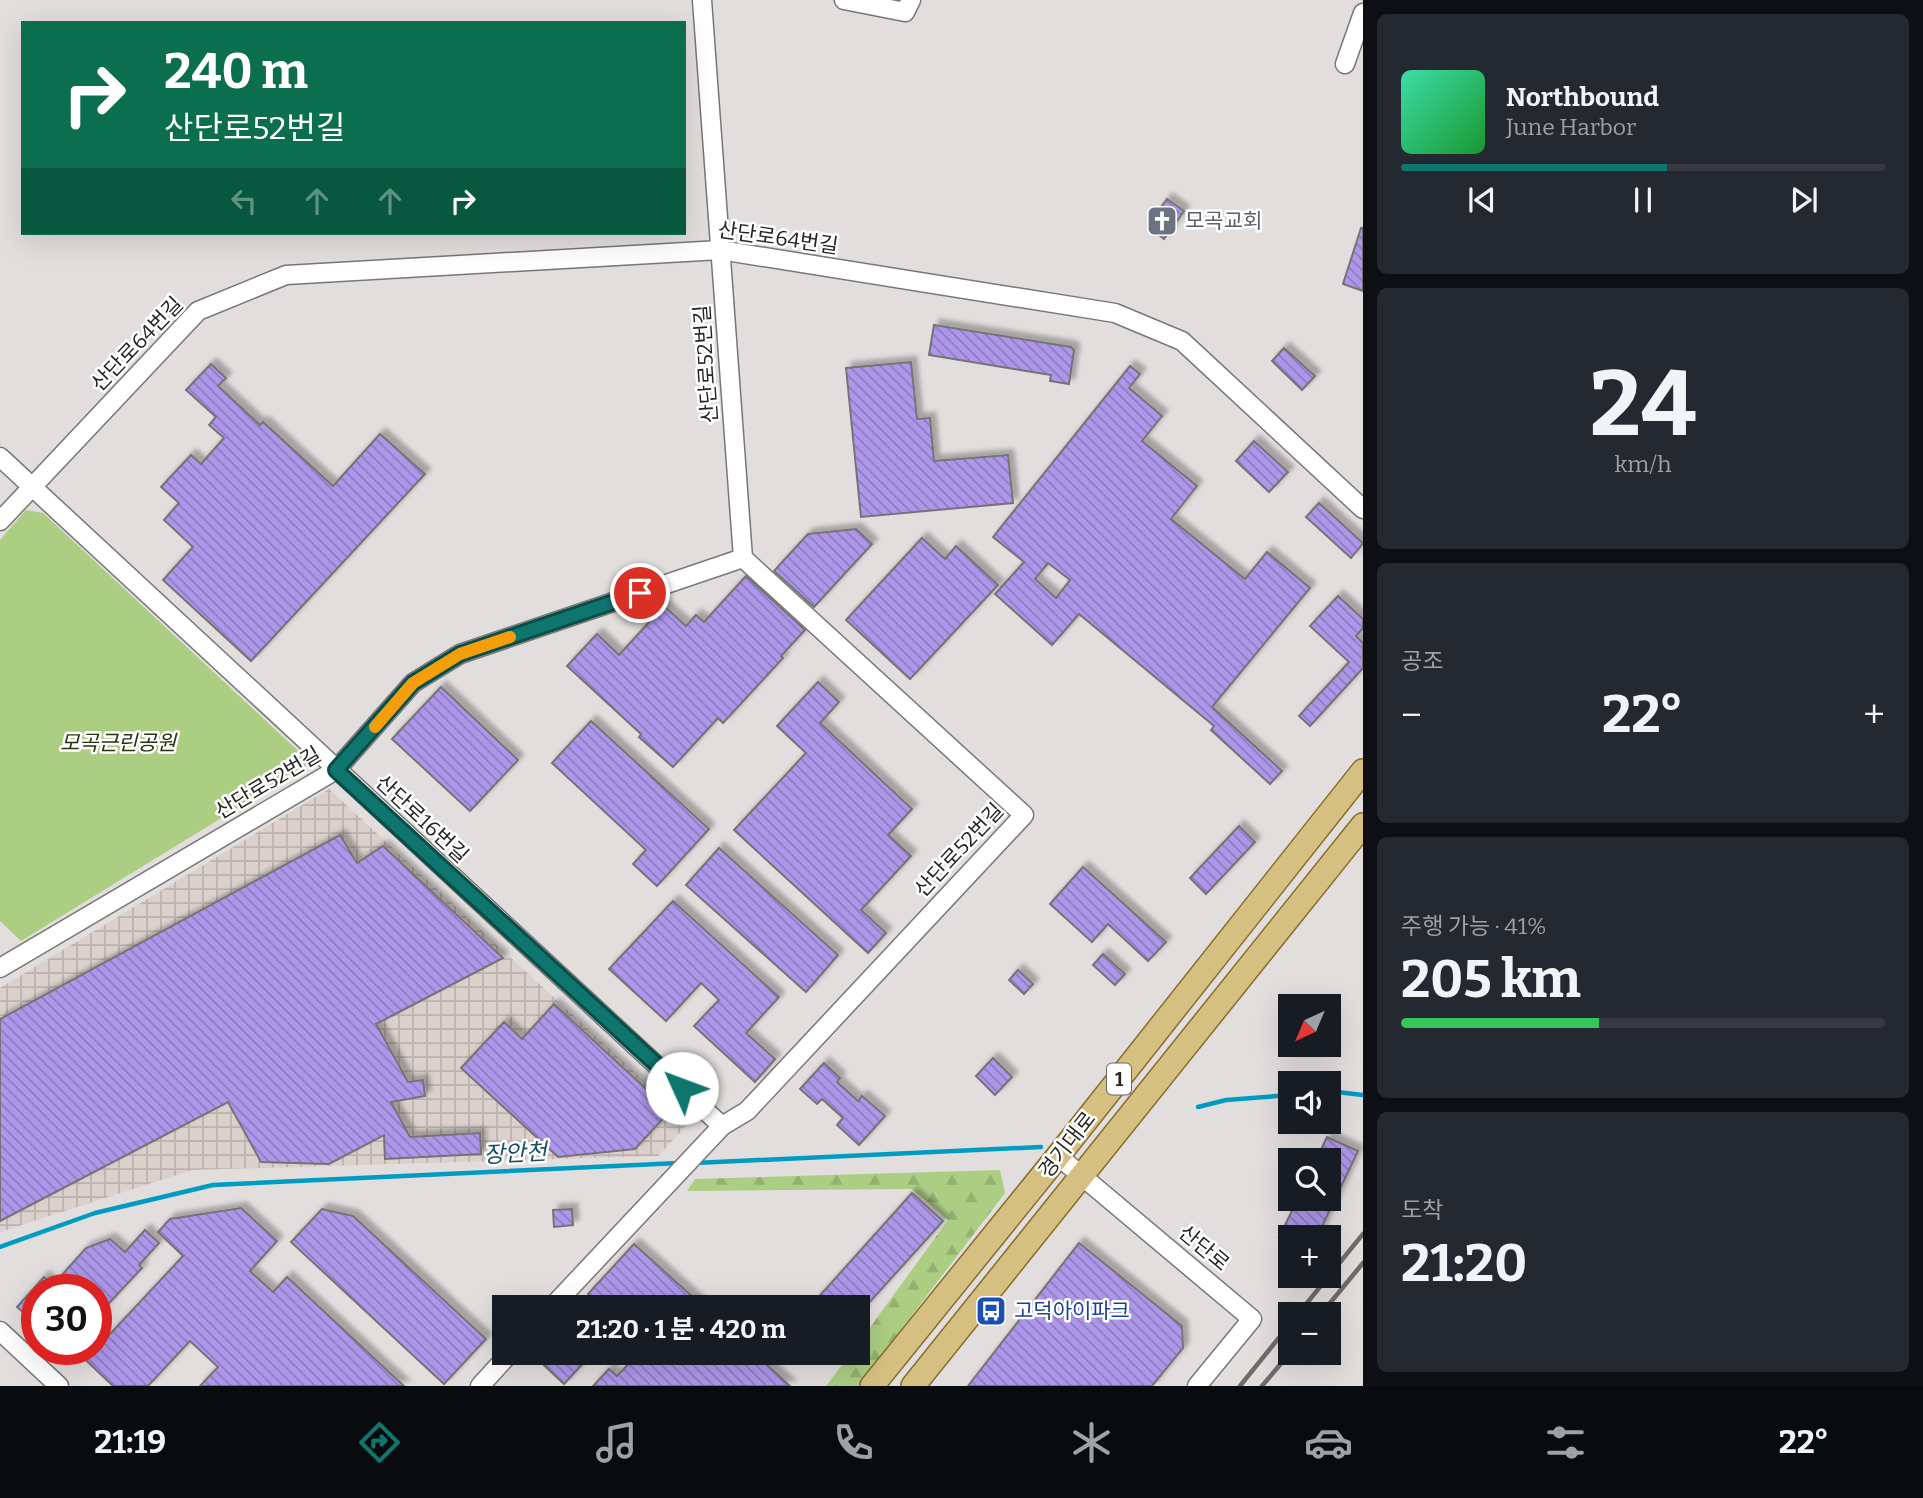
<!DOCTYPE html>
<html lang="ko">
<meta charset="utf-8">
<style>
:root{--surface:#171b24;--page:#242831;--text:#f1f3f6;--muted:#9ea1a6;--line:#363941;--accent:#0f766e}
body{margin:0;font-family:Bitter,"Noto Sans KR",serif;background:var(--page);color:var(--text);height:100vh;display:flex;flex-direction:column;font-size:26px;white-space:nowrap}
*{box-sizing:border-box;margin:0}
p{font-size:23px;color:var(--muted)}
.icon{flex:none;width:38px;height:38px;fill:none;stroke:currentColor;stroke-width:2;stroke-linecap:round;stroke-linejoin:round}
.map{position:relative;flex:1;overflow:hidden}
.details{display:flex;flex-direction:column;gap:14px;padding:14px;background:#0d0f14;width:560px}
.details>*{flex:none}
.banner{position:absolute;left:21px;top:21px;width:665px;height:214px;border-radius:0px;box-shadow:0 7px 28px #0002;background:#0b6e4f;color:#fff;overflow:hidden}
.needle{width:46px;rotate:224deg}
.fabs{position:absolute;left:1278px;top:994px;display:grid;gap:14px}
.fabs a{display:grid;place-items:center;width:63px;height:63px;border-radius:0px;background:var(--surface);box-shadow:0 7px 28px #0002;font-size:35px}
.speed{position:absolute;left:21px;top:1274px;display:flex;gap:14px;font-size:35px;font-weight:700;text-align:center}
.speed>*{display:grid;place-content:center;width:91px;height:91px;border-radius:50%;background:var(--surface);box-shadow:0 7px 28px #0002;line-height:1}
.speed .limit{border:10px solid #d22;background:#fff;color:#111}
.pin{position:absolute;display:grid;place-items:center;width:60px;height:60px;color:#fff;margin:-30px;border:4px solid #fff;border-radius:50%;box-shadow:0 2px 7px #0007}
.me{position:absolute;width:77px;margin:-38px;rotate:313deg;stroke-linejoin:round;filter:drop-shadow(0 0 5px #0008)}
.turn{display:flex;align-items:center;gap:24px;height:147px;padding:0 28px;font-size:32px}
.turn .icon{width:91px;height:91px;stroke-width:2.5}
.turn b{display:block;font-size:49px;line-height:60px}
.lanes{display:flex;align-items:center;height:66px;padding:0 28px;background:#0003;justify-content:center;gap:35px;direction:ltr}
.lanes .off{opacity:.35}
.big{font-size:52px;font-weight:700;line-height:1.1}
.details .widget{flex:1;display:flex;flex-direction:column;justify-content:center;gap:10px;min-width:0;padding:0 24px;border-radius:10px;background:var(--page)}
.details .dial{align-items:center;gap:0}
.dial b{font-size:91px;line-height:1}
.song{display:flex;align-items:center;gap:21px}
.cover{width:84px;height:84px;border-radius:10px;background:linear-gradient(135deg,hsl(160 70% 55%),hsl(130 70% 35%))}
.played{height:7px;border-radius:4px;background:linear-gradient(90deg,var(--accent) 55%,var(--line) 55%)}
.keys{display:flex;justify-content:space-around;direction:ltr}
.heat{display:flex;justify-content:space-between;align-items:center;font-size:38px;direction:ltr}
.charge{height:10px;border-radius:5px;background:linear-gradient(90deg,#34c759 41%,var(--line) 0)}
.trip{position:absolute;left:492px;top:1295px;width:378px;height:70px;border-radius:0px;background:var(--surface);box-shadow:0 7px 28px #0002;font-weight:700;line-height:70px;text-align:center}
.tabs{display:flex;height:112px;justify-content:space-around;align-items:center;background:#090b0e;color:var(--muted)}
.tabs .icon{width:49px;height:49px}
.tabs .on{color:var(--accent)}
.tabs b{font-size:32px;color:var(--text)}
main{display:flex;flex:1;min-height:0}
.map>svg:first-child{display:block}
</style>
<main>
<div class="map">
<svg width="1363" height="1386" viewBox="0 0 1363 1386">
<defs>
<pattern id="industrial-grid" width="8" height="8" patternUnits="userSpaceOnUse" patternTransform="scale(1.75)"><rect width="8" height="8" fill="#dbd0cc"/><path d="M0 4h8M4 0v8" fill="none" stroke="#bcb2af"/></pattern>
<pattern id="forest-firs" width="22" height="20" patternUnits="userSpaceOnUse" patternTransform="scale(1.75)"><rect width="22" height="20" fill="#abce83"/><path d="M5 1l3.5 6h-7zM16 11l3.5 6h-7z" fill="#93b171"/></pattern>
<pattern id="building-back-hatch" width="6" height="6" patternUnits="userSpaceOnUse" patternTransform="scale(1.75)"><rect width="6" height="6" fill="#ae97eb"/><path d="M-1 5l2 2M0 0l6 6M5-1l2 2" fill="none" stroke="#8d7bbe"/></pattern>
<filter id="shadow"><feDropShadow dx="5.5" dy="-5.5" stdDeviation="2" flood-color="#0004"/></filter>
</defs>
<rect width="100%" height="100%" fill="#e2dedd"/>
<polygon fill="url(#industrial-grid)" points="329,789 689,1123 658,1156 192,1170 0,1232 0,988"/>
<polygon fill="url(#forest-firs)" points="1000,1170 1005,1193 858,1386 826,1386 851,1353 858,1353 858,1344 948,1220 912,1189 687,1191 695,1179"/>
<polygon fill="#abce83" points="26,510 43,513 311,763 21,941 0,921 0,540"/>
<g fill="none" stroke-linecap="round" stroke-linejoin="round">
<g stroke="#009bc3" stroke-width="4.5">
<polyline points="1328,1091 1363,1095"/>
<polyline points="1198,1107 1226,1100 1290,1095"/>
<polyline points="695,1163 1041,1147"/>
<polyline points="0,1247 95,1213 213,1185 679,1163"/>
</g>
</g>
<g fill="url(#building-back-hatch)" stroke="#747376" stroke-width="2" fill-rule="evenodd" filter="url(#shadow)">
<polygon points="1167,199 1184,211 1164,239 1148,226"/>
<polygon points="1361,228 1363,228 1363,291 1343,284"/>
<polygon points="934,325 1071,347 1074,350 1069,384 1050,381 1051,375 929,355"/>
<polygon points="1284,348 1315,376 1302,390 1272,361"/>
<polygon points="911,362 917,419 930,418 934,461 1008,455 1013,503 861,517 846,368"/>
<polygon points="211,364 226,378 218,386 260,425 263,422 333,486 380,434 425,474 251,661 163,580 193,547 164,520 179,503 161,487 191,455 201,464 224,438 209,425 216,417 186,390"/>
<path d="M 1130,366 L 1140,374 L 1129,388 L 1162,416 L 1142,441 L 1197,486 L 1171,519 L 1245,579 L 1267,552 L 1310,588 L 1212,707 L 1282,771 L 1270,784 L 1211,730 L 1214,726 L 1079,614 L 1052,645 L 995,594 L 1024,562 L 993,537 ZM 1048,563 L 1070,580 L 1056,598 L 1035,579 Z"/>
<polygon points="1254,441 1288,472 1269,492 1236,461"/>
<polygon points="1319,503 1363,543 1351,558 1306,517"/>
<polygon points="856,529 872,544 814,607 774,571 808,534"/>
<polygon points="922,538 945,559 956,546 998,585 910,679 846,620"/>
<polygon points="746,576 805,630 781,656 783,658 723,723 718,718 673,767 639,737 641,734 567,666 597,634 619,655 664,606 686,626 696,615 704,622"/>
<polygon points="1338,596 1363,619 1363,628 1356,636 1363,643 1363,668 1310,726 1299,716 1349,662 1310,626"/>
<polygon points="818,682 839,702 820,723 912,809 888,835 911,856 861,910 886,933 868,953 734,830 806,753 777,726"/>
<polygon points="441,687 518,760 470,811 392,739"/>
<polygon points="591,721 709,829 657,886 633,864 646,850 552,763"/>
<polygon points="1239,826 1255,842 1206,894 1190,878"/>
<polygon points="340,835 357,863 383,846 503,958 376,1024 408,1082 423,1080 425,1096 391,1102 410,1137 480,1133 481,1154 385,1159 384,1135 329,1164 261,1162 228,1102 0,1221 0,1019"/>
<polygon points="719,848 838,955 806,992 686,885"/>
<polygon points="1083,867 1166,942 1148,961 1108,924 1092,942 1050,904"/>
<polygon points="673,901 779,997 746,1033 775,1059 755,1082 694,1026 719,1000 701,983 666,1021 609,969"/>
<polygon points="1103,954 1125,974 1115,985 1093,965"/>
<polygon points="1018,970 1033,984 1024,994 1009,980"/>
<polygon points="554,1004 670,1111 635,1149 558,1157 461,1068 504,1022 522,1039"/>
<polygon points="993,1058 1012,1077 995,1095 976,1076"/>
<polygon points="824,1063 840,1078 837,1082 858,1101 862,1096 885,1116 859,1145 837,1125 843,1118 822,1099 817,1104 800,1089"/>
<polygon points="1327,1137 1358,1151 1317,1237 1279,1237 1298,1199 1328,1199 1328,1160 1316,1160"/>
<polygon points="912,1193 943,1221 858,1315 858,1307 822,1307 815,1301"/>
<polygon points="241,1208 277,1241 250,1271 273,1292 287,1277 404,1386 200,1386 218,1367 190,1341 148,1386 113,1386 74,1349 96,1349 183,1256 158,1232 170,1219"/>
<polygon points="322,1209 353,1216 486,1339 444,1384 291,1242"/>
<polygon points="572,1209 573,1225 554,1227 553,1210"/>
<polygon points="145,1230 159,1243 139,1265 142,1268 96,1317 96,1290 37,1290 37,1325 17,1307 44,1277 53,1285 86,1248 110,1239 125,1252"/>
<polygon points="1079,1243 1182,1326 1183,1348 1152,1386 968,1386"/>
<polygon points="634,1244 704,1307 602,1307 588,1294"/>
<polygon points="531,1353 580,1353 587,1359 564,1384"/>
<polygon points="639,1353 754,1353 790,1386 593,1386 609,1369 617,1376"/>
</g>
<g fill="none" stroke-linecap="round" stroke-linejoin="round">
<g stroke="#797675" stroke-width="21">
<g id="minor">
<polyline points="702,0 743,558"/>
<polyline points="844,0 905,12 911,0"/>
<polyline points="1345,64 1363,13"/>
<polyline points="0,457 722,1126 552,1307"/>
<polyline points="0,521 198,311 286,275 720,250 1115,313 1182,341 1363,509"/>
<polyline points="0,968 336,770 413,683 460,654 743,558 1024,815 747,1111 722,1126"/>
<polyline points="1058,1156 1252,1319 1197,1386"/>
<polyline points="0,1331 59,1386"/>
<polyline points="480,1386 510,1353"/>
</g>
</g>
<g stroke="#876e2a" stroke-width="26">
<g id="major">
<polyline points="872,1386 1058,1156 1363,771"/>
<polyline points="913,1386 1363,825"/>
</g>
</g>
<use href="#minor" stroke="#fff" stroke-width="18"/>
<use href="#major" stroke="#d6c081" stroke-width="23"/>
<g stroke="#6f6d6c" stroke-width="4.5">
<polyline points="1298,1314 1363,1234"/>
<polyline points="1321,1314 1363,1263"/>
<polyline points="1240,1386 1290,1324"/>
<polyline points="1262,1386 1290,1353"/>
</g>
</g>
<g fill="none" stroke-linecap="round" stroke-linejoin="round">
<g stroke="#0a4d48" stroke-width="18">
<polyline id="route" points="640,593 460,654 413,683 336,770 682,1088"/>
</g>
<use href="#route" stroke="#0f766e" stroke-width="12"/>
<polyline stroke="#f59e0b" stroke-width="12" points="375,727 413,683 460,654 510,637"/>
</g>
<defs>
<g id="church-square" transform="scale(1.575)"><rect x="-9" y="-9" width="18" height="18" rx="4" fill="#6b7280" stroke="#fff"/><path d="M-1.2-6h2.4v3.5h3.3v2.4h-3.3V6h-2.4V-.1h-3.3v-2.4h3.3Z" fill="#fff"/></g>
<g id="bus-square" transform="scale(1.575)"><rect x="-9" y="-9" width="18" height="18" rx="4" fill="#1a4fb4" stroke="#fff"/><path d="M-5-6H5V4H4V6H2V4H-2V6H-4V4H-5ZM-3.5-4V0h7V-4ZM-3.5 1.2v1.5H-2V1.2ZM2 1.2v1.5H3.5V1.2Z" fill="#fff"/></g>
</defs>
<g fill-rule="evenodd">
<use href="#church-square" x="1162" y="221"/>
<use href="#bus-square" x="991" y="1311"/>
</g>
<g text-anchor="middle" stroke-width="5" stroke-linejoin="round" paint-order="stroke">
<rect fill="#fff" stroke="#676666" stroke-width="2" x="1107" y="1063.5" width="24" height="31" rx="5"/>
<g font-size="19" font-weight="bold" fill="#262524">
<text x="1119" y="1086">1</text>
</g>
<g font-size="21" fill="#5b616d" stroke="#fff" text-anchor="start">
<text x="1185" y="228">모곡교회</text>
</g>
<g font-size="21" fill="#262524" stroke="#fff">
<text transform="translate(778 238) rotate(8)" y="7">산단로64번길</text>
<text transform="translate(137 344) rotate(-46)" y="7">산단로64번길</text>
<text transform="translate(706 364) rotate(-94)" y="7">산단로52번길</text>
<text transform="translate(268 783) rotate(-31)" y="7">산단로52번길</text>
<text transform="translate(422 819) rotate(43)" y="7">산단로16번길</text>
<text transform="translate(959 850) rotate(-47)" y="7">산단로52번길</text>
<text transform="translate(1067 1145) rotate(-52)" y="7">경기대로</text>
<text transform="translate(1204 1248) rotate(40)" y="7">산단로</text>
</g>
<g font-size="21" font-style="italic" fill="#243310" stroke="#fff">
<text x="118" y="750">모곡근린공원</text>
</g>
<g font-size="21" fill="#164399" stroke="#fff" text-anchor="start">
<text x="1014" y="1318">고덕아이파크</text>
</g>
<g font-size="23" font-style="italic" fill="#1c4e60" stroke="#fff">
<text transform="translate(515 1153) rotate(-3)" y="8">장안천</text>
</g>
</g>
</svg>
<div class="fabs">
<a><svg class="needle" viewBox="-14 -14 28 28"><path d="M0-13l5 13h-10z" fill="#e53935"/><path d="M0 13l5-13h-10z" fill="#9ea1a6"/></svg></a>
<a><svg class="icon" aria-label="sound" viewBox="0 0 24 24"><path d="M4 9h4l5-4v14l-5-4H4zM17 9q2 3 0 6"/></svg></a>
<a><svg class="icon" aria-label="search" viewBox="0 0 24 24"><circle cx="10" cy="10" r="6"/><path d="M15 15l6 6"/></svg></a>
<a>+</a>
<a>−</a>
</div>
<div class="speed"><div class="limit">30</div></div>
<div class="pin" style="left:640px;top:593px;background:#d93025"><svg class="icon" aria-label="arrive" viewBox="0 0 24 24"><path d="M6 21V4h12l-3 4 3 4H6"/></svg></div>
<svg class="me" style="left:682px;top:1088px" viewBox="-20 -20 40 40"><circle r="19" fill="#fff"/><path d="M0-13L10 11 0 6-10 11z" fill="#0f766e"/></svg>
<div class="trip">21:20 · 1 분 · 420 m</div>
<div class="banner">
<div class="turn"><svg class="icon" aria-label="right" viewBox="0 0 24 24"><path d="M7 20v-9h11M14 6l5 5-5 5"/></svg><div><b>240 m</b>산단로52번길</div></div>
<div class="lanes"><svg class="icon off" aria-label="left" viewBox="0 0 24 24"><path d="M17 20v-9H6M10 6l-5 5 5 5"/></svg><svg class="icon off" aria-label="ahead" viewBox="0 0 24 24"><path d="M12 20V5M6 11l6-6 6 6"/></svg><svg class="icon off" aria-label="ahead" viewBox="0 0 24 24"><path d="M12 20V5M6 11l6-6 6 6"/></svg><svg class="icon" aria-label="right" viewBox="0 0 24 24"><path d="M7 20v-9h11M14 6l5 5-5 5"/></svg></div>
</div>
</div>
<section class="details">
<div class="widget">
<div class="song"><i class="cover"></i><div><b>Northbound</b><p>June Harbor</p></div></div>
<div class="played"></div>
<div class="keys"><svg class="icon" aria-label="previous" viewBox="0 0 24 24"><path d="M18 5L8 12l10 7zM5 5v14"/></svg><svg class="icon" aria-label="pause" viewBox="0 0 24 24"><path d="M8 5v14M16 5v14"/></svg><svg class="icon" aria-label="next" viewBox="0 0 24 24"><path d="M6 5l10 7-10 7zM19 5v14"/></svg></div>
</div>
<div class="widget dial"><b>24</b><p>km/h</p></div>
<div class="widget"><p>공조</p>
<div class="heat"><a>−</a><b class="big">22°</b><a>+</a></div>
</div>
<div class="widget"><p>주행 가능 · 41%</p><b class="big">205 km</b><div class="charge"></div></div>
<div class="widget"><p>도착</p><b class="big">21:20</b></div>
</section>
</main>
<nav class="tabs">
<b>21:19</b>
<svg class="icon on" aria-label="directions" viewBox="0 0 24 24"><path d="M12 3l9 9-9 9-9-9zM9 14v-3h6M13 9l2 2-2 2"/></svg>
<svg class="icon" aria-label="music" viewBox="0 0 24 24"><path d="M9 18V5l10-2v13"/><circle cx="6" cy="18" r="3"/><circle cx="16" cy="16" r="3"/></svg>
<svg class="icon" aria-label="phone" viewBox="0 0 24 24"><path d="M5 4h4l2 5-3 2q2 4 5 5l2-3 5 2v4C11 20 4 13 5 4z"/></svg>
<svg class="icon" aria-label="climate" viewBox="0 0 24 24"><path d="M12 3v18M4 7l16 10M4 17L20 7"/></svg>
<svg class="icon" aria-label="car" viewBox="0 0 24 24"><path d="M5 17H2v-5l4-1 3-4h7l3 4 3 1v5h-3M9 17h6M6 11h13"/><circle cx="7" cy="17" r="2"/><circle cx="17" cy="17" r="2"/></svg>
<svg class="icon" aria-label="filters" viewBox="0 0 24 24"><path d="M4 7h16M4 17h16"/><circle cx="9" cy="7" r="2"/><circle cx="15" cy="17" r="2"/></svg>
<b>22°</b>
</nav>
